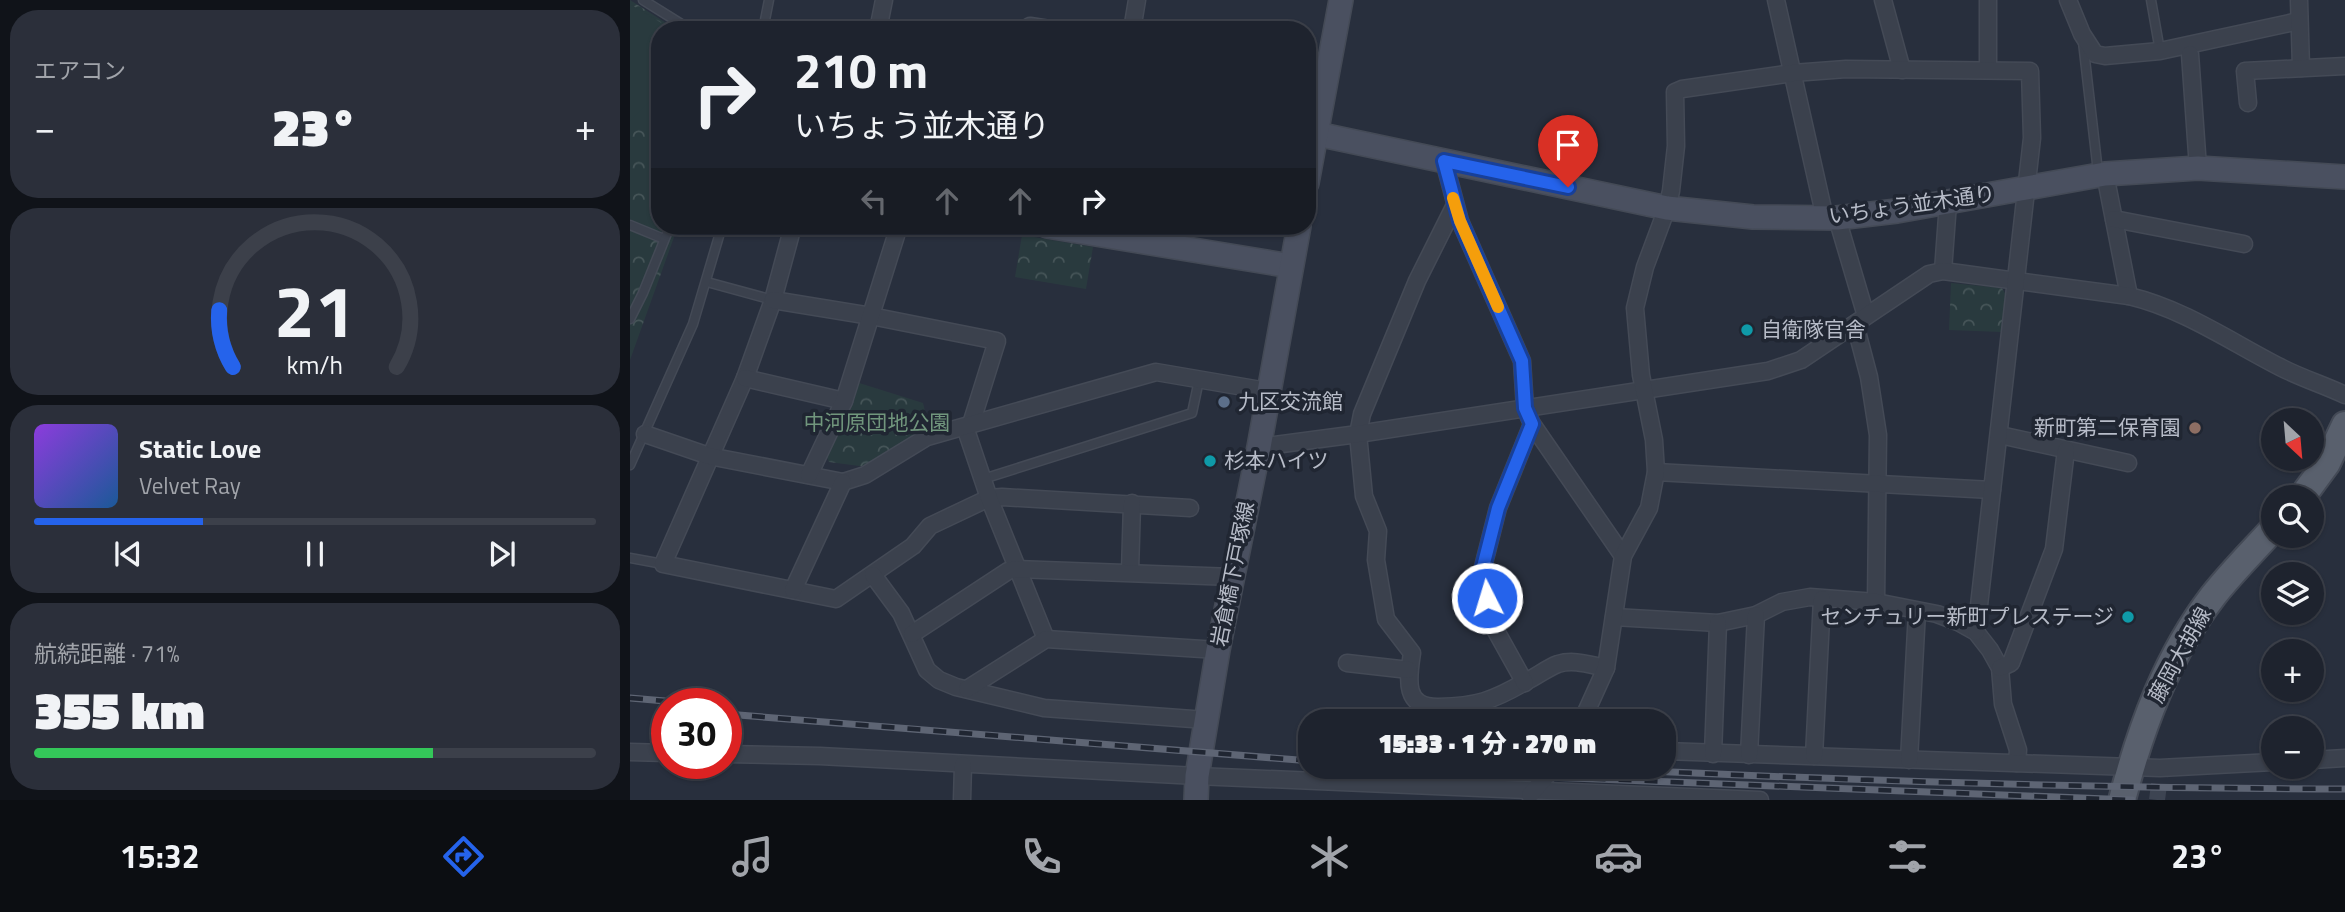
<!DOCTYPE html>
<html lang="ja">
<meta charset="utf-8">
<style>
:root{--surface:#1e232e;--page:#2b2f3a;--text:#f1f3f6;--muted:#a1a4aa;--line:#3c404a;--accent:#2563eb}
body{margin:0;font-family:"Titillium Web","Noto Sans JP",sans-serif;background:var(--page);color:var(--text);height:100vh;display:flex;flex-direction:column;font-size:26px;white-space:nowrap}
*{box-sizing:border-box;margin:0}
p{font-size:23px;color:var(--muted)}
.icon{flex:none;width:38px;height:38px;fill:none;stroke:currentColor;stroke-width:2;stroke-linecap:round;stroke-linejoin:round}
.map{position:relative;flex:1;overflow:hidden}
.side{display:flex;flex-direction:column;gap:10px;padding:10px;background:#101319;width:630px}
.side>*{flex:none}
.guide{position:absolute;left:21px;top:21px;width:665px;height:214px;border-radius:28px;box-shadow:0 2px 5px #0004,0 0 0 2px var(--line);background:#1e232e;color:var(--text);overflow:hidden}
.needle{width:46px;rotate:154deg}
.buttons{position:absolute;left:1631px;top:408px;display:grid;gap:14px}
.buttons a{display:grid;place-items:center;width:63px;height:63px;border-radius:50%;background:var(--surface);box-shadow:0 2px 5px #0004,0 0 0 2px var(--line);font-size:35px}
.speed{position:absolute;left:21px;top:688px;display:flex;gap:14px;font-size:35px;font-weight:700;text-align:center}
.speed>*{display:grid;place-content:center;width:91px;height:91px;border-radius:50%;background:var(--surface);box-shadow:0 2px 5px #0004,0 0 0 2px var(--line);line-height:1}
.speed .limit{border:10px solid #d22;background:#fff;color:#111}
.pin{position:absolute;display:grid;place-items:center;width:60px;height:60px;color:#fff;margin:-72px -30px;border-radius:50% 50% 50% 0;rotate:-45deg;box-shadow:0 0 7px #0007}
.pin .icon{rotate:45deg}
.me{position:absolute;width:77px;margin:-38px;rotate:355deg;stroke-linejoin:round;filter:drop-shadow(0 0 5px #0008)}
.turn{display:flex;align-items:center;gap:24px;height:147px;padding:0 28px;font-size:32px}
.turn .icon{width:91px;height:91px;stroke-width:2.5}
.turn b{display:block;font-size:49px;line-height:60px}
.lanes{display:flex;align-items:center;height:66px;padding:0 28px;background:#0003;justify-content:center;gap:35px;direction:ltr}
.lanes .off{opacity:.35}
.big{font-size:52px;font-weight:800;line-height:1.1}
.side .tile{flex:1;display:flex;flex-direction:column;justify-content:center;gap:10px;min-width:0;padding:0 24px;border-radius:28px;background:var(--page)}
.side .dial{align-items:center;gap:0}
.dial svg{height:182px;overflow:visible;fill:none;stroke:var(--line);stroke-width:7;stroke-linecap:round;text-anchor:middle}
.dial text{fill:var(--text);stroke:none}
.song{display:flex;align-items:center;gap:21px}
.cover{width:84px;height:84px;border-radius:10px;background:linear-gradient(135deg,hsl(270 70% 55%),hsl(210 70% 35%))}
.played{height:7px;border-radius:4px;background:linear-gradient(90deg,var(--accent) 30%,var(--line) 30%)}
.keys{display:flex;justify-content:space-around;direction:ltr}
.heat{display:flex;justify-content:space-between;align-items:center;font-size:38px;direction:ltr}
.charge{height:10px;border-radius:5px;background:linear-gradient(90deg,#34c759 71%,var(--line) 0)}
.trip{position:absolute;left:668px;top:709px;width:378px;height:70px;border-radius:28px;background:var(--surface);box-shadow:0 2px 5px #0004,0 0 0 2px var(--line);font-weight:800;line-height:70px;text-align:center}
.dock{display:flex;height:112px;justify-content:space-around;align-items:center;background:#0c0e12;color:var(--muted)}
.dock .icon{width:49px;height:49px}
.dock .active{color:var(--accent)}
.dock b{font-size:32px;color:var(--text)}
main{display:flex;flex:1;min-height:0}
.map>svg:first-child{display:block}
</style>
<main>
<section class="side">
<div class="tile"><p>エアコン</p>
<div class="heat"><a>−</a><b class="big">23°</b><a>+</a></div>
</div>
<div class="tile dial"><svg viewBox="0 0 100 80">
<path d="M14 69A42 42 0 1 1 86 69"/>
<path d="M14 69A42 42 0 0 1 8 44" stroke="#2563eb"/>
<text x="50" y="56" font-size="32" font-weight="700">21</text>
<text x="50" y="72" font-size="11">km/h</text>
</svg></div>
<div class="tile">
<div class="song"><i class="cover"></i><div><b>Static Love</b><p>Velvet Ray</p></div></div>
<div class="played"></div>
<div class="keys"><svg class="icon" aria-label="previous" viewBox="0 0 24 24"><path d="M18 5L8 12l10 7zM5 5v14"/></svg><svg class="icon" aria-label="pause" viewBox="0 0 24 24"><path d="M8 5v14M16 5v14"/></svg><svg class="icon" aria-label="next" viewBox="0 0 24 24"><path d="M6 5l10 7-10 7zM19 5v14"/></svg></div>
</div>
<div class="tile"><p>航続距離 · 71%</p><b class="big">355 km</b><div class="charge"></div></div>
</section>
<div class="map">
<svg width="1715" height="800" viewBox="0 0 1715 800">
<defs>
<pattern id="forest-crowns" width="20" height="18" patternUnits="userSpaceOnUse" patternTransform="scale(1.75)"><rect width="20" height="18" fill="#293a3e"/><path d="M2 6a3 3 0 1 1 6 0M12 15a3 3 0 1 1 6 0" fill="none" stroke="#465558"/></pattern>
</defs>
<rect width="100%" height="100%" fill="#282f3d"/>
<g fill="url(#forest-crowns)">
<polygon points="0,0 47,30 30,30 30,226 48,226 0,360"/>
<polygon points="392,235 463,247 456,289 385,277"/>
<polygon points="1321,283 1372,288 1376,295 1372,332 1319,330"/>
<polygon points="226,382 293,403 296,415 317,423 237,467 199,462 195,453"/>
</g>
<polygon fill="#293a3e" points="0,4 43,30 30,30 30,91 0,121"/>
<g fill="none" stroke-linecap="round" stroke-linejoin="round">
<polyline stroke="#3d4452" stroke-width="16" stroke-dasharray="16 8" stroke-linecap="butt" points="1527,800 1532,762"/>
<g stroke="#444a56" stroke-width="11">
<g id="lane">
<polyline points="13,0 61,30"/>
<polyline points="1521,0 1530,51"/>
<polyline points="133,30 139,0"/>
<polyline points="1453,42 1468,172"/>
<polyline points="0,225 34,239"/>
<polyline points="77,282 143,300"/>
<polyline points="0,319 13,293 40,226"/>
<polyline points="0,465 63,324 92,226"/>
<polyline points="353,479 562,413 569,380"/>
<polyline points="0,558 33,564"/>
</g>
</g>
<g stroke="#444a56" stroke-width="19">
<g id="street">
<polyline points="1146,0 1195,218"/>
<polyline points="1253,0 1272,70"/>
<polyline points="1358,0 1358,69"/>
<polyline points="1438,0 1452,34 1465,54 1475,56 1530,51 1669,21"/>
<polyline points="1669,0 1671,68"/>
<polyline points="248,30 254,0"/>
<polyline points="393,30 400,26 426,30"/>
<polyline points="447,30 448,29"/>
<polyline points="502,30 507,0"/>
<polyline points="1560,54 1568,168"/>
<polyline points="1618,103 1615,71 1715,66"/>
<polyline points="814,161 830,221 892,361 895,408 902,424 993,556"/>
<polyline points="1475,174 1499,296"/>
<path d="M 825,205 L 787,281 L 732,414 L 728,434 L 734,496 L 748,531 L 746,560 L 756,619 L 782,653 C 778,679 773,708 809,707 C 847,706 862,701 895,682 C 906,677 917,668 928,664 C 944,659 960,665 976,668"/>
<polyline points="1207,218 1236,316"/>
<polyline points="1484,219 1614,244"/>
<polyline points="163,226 143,300 115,378 33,564 206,599 283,546 300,526 359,498 372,497 560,508"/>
<polyline points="1313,271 1318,203"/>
<polyline points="143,300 241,316 367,341 341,424"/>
<polyline points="1225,324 1239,377 1248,435 1246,602"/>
<polyline points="115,378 214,401"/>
<polyline points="335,427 359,498 416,639"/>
<polyline points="15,434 79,456 213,482 235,475 297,437 526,372 637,391"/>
<polyline points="1370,435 1498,463"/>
<path d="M 629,447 L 728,434 L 1138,371 L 1171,360 L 1299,274 L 1313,271 L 1499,296 C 1554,309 1601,342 1650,367 C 1671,378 1694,385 1715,395"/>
<polyline points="1026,472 1362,490"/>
<polyline points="179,475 214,401 269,226"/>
<polyline points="500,572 502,503"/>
<polyline points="243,575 271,613 297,670 309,680 326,687 414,708 576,720"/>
<polyline points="163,590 213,482"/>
<polyline points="984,617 1088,623 1126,615 1152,602 1180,597 1246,602 1307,614 1328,622 1346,632 1360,650 1370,668 1373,704 1388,750 1387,763"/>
<polyline points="282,634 378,571 386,569 603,577"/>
<polyline points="717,663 779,670"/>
<polyline points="1370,668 1381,663 1424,549 1436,450"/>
<polyline points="895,683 861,622 853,567 868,508 902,424"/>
<polyline points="337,689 416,639 588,650"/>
<polyline points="952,721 976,668 993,556 1019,508 1026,472 1024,440 1011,375 1005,308 1015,267 1037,208 1041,191 1046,146 1045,92 1052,89 1163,73 1216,69 1400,71 1402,138 1346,632"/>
<polyline points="1034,751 1530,768 1643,762"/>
<polyline points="0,752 37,753"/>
<polyline points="96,754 190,756 567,776 1130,800"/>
<polyline points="1083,754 1088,623"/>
<polyline points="1119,755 1126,615"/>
<polyline points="1184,756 1192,599"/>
<polyline points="1279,760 1287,611"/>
<polyline points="1682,760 1715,758"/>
<polyline points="900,795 925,766"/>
<polyline points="332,800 333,765"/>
</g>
</g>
<g stroke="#444a56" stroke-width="26">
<g id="secondary">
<polyline points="687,134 1037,208 1123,217 1207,218 1267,211 1475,174 1568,168 1715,177"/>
<polyline points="677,183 711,0"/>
<polyline points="417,226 661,266"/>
<polyline points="566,800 567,776 588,650 629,447 669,226"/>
</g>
</g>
<g stroke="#444a56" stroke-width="30">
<g id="primary">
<polyline points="1672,497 1697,463 1715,425"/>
<path d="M 1492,800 C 1511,727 1537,656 1583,596 C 1601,573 1623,551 1643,529"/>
</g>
</g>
<use href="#lane" stroke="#3b414d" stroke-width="8"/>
<use href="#street" stroke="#3b414d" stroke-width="16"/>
<use href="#secondary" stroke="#4a5060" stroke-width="23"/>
<use href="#primary" stroke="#59606d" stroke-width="26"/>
<g stroke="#5e6574" stroke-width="7">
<g id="rail">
<polyline points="0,698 70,704"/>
<polyline points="96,714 681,761"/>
<polyline points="755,766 916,777 1502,800"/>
<path d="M 919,766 C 1184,780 1449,788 1715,789"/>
</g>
</g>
<use href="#rail" stroke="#202632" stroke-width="4.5" stroke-dasharray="13" stroke-linecap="butt"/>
</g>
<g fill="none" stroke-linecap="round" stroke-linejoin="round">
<g stroke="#184099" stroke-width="18">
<polyline id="route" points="857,598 853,567 868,508 902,424 895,408 892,361 830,221 814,161 938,187"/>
</g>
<use href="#route" stroke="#2563eb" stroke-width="12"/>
<polyline stroke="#f59e0b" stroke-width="12" points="823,198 830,221 868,307"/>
</g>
<g fill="#0f9aa8" stroke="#202632" stroke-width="2.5">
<circle cx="1117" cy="330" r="7"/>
<circle cx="580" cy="461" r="7"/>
<circle cx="1498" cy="617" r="7"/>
</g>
<circle fill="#5c6f8a" stroke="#202632" stroke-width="2.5" cx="594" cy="402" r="7"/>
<circle fill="#8d6e63" stroke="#202632" stroke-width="2.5" cx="1565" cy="428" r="7"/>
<g text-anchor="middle" stroke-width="7" stroke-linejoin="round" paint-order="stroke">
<g font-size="21" fill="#b7bcc8" stroke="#202632">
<text transform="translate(1282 205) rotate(-8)" y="7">いちょう並木通り</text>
<text transform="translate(603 574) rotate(-79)" y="7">岩倉橋下戸塚線</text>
<text transform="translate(1550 655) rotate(-61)" y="7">藤岡大胡線</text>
</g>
<g font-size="21" fill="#b7bcc8" stroke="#202632" text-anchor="start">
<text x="1131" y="337">自衛隊官舎</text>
<text x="608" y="409">九区交流館</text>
<text x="1551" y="435" text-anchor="end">新町第二保育園</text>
<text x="594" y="468">杉本ハイツ</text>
<text x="1484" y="624" text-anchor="end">センチュリー新町プレステージ</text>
</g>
<g font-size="21" fill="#71967d" stroke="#202632">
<text x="247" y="430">中河原団地公園</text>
</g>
</g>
</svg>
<div class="buttons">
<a><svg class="needle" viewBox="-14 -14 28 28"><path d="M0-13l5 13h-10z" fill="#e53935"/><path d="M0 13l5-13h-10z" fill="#a1a4aa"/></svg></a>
<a><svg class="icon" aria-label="search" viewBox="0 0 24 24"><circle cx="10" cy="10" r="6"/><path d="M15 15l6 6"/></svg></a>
<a><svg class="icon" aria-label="layers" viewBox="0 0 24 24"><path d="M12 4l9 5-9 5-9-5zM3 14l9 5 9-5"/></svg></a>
<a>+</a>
<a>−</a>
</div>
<div class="speed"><div class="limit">30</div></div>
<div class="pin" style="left:938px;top:187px;background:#d93025"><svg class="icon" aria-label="arrive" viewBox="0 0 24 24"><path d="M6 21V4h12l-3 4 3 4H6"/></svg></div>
<svg class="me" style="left:857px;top:598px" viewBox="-20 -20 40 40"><circle r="17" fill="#2563eb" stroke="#fff" stroke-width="3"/><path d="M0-11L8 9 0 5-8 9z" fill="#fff"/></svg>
<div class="trip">15:33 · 1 分 · 270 m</div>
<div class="guide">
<div class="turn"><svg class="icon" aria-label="right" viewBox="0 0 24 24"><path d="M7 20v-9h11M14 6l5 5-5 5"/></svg><div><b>210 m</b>いちょう並木通り</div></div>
<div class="lanes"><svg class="icon off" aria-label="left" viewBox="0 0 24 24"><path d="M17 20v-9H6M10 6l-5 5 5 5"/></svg><svg class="icon off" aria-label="ahead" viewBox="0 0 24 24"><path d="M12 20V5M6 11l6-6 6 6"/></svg><svg class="icon off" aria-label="ahead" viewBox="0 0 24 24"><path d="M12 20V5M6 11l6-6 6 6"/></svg><svg class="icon" aria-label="right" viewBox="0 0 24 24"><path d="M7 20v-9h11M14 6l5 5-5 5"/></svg></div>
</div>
</div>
</main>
<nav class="dock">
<b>15:32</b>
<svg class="icon active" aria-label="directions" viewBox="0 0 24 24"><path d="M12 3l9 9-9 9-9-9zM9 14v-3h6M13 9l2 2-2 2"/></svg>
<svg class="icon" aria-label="music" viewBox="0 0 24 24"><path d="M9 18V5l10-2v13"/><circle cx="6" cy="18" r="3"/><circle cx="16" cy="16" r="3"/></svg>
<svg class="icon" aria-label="phone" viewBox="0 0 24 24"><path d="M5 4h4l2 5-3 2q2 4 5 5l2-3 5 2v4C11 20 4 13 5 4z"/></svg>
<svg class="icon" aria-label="climate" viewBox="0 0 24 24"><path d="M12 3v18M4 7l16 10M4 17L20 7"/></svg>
<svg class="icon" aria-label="car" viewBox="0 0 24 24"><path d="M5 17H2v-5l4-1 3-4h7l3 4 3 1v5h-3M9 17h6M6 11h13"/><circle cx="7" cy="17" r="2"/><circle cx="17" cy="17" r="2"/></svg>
<svg class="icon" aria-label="filters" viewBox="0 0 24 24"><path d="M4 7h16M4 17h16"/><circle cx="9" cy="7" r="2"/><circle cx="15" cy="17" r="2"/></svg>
<b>23°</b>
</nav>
